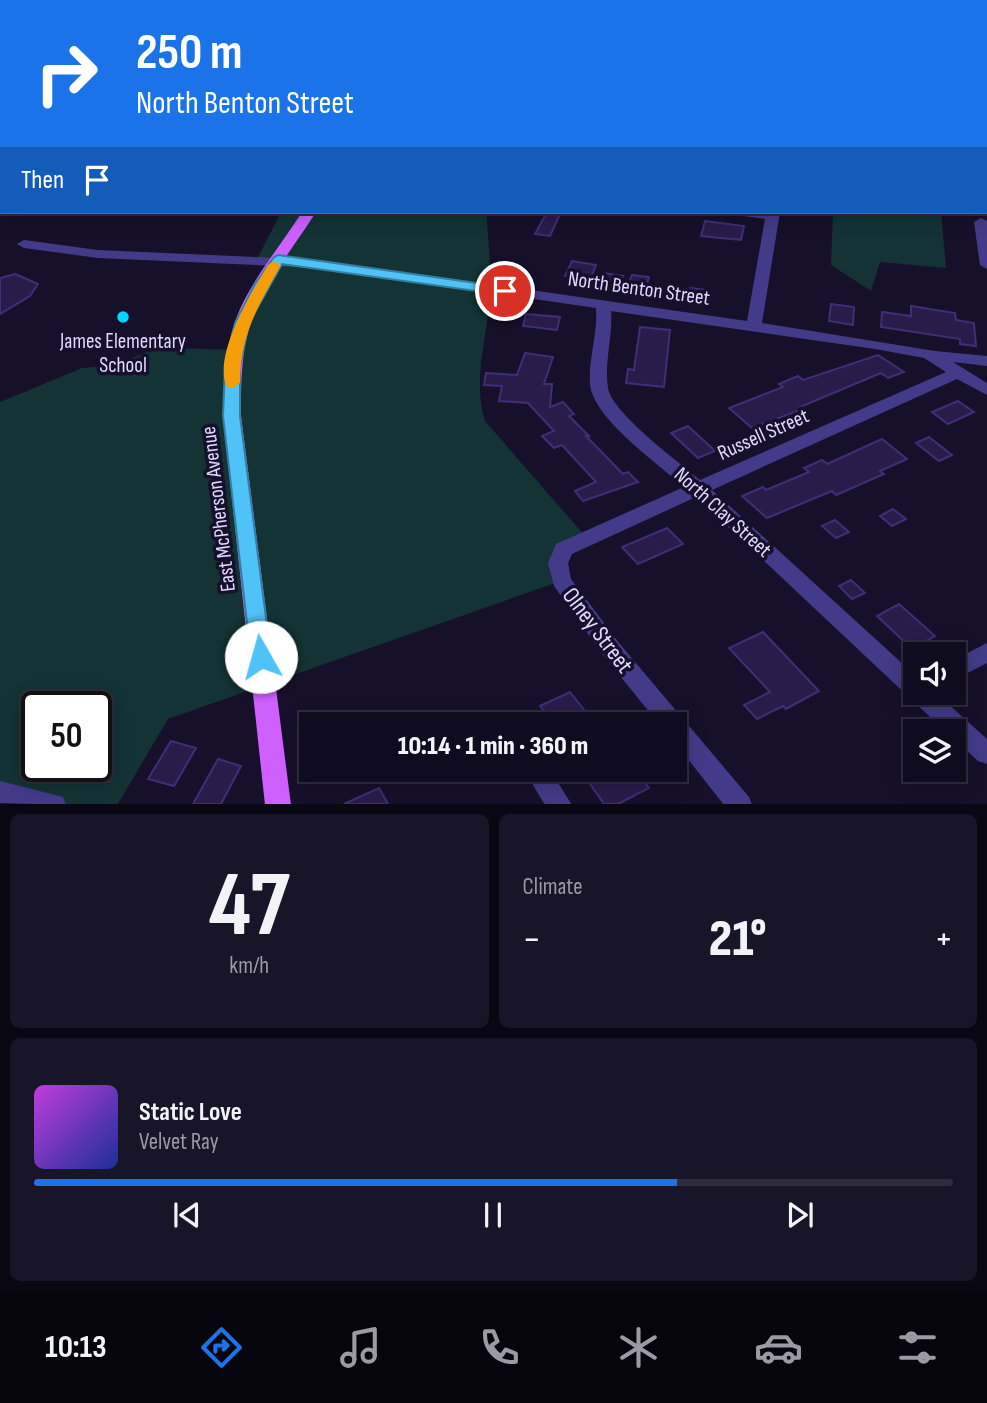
<!DOCTYPE html>
<meta charset="utf-8">
<style>
:root{--surface:#100c20;--page:#191529;--text:#f1f3f6;--muted:#9c9ba5;--line:#302c3e;--accent:#1a73e8}
body{margin:0;font-family:"Sofia Sans Condensed",sans-serif;background:var(--page);color:var(--text);height:100vh;display:flex;flex-direction:column;font-size:26px;white-space:nowrap}
*{box-sizing:border-box;margin:0}
p{font-size:23px;color:var(--muted)}
.icon{flex:none;width:38px;height:38px;fill:none;stroke:currentColor;stroke-width:2;stroke-linecap:round;stroke-linejoin:round}
.map{position:relative;height:804px;overflow:hidden}
.panel{display:flex;flex-direction:column;gap:10px;padding:10px;background:#090712;flex:1}
.panel>*{flex:none}
.hud{position:absolute;left:0px;top:0px;width:987px;height:214px;box-shadow:0 4px 18px #0003,0 0 0 2px var(--line);background:#1a73e8;color:#fff;overflow:hidden}
.buttons{position:absolute;left:903px;top:642px;display:grid;gap:14px}
.buttons a{display:grid;place-items:center;width:63px;height:63px;border-radius:0px;background:var(--surface);box-shadow:0 4px 18px #0003,0 0 0 2px var(--line);font-size:35px}
.speed{position:absolute;left:21px;top:691px;display:flex;gap:14px;font-size:35px;font-weight:700;text-align:center}
.speed>*{display:grid;place-content:center;width:91px;height:91px;border-radius:50%;background:var(--surface);box-shadow:0 4px 18px #0003,0 0 0 2px var(--line);line-height:1}
.speed .limit{border:4px solid #111;border-radius:10px;background:#fff;color:#111}
.pin{position:absolute;display:grid;place-items:center;width:60px;height:60px;color:#fff;margin:-30px;border:4px solid #fff;border-radius:50%;box-shadow:0 2px 7px #0007}
.me{position:absolute;width:77px;margin:-38px;rotate:353deg;stroke-linejoin:round;filter:drop-shadow(0 0 5px #0008)}
.turn{display:flex;align-items:center;gap:24px;height:147px;padding:0 21px;font-size:32px}
.turn .icon{width:91px;height:91px;stroke-width:2.5}
.turn b{display:block;font-size:49px;line-height:60px}
.then{display:flex;align-items:center;height:66px;padding:0 21px;background:#0003;gap:14px;font-size:26px}
.big{font-size:52px;font-weight:800;line-height:1.1}
.panel .widget{flex:1;display:flex;flex-direction:column;justify-content:center;gap:10px;min-width:0;padding:0 24px;border-radius:10px;background:var(--page)}
.panel .dial{align-items:center;gap:0}
.dial b{font-size:91px;line-height:1}
.song{display:flex;align-items:center;gap:21px}
.cover{width:84px;height:84px;border-radius:10px;background:linear-gradient(135deg,hsl(290 70% 55%),hsl(230 70% 35%))}
.played{height:7px;border-radius:4px;background:linear-gradient(90deg,var(--accent) 70%,var(--line) 70%)}
.keys{display:flex;justify-content:space-around;direction:ltr}
.heat{display:flex;justify-content:space-between;align-items:center;font-size:38px;direction:ltr}
.panel .tiles{flex:1;display:grid;gap:10px;grid-template-columns:1fr 1fr}
.widget:last-child{grid-column:span 2}
.trip{position:absolute;left:299px;top:712px;width:388px;height:70px;border-radius:0px;background:var(--surface);box-shadow:0 4px 18px #0003,0 0 0 2px var(--line);font-weight:800;line-height:70px;text-align:center}
.menu{display:flex;height:112px;justify-content:space-around;align-items:center;background:#06050d;color:var(--muted)}
.menu .icon{width:49px;height:49px}
.menu .current{color:var(--accent)}
.menu b{font-size:32px;color:var(--text)}
.map>svg:first-child{display:block}
</style>
<div class="map">
<svg width="987" height="805" viewBox="0 0 987 805">
<rect width="100%" height="100%" fill="#16102a"/>
<g fill="#133334" fill-rule="evenodd">
<path d="M 281,212 L 486,212 C 488,237 491,262 490,287 C 490,333 471,375 485,421 L 586,537 L 563,549 L 561,581 L 168,719 L 118,804 L 54,804 L 0,792 L 0,402 L 82,368 L 116,365 L 146,352 L 174,348 L 236,350 L 278,260 L 257,259 ZM 37,707 L 96,707 L 96,766 L 37,766 Z"/>
<polygon points="833,212 941,212 946,268 880,262 871,291 831,265"/>
</g>
<g fill="#291c4b" stroke="#412e77" stroke-width="2">
<polygon points="547,212 561,212 550,236 535,234"/>
<polygon points="705,221 744,226 741,240 701,236"/>
<polygon points="572,261 596,265 590,280 565,276"/>
<polygon points="604,273 623,276 617,292 597,289"/>
<polygon points="15,274 38,284 30,296 0,314 0,278"/>
<polygon points="632,275 649,277 645,291 627,288"/>
<polygon points="690,288 707,290 704,303 686,300"/>
<polygon points="831,304 854,307 853,325 829,321"/>
<polygon points="911,306 955,313 956,320 974,323 976,346 960,344 960,339 881,327 882,312 911,316"/>
<polygon points="526,314 560,317 557,330 523,326"/>
<polygon points="640,327 670,330 664,387 626,383 628,369 634,370"/>
<polygon points="525,353 553,357 544,384 552,384 550,407 563,402 574,414 569,416 589,436 586,436 623,474 628,472 638,482 583,501 575,491 596,482 562,445 554,448 542,436 554,431 528,403 499,401 502,386 484,385 486,373 517,375"/>
<polygon points="878,355 904,372 888,378 881,373 800,407 803,409 752,428 729,408 783,387 779,384 798,376 803,380"/>
<polygon points="958,401 974,412 948,424 932,412"/>
<polygon points="688,426 715,451 698,458 671,433"/>
<polygon points="929,437 952,455 939,461 916,443"/>
<polygon points="882,439 907,459 880,471 884,474 836,495 832,491 767,518 742,496 763,487 766,490 809,472 804,468 822,460 827,464"/>
<polygon points="893,509 906,519 892,526 880,516"/>
<polygon points="835,520 849,532 836,538 822,526"/>
<polygon points="667,528 683,544 638,564 622,547"/>
<polygon points="851,580 865,593 852,599 839,586"/>
<polygon points="899,604 935,636 912,649 877,616"/>
<polygon points="763,632 819,691 786,709 783,706 757,719 744,705 770,692 729,648"/>
<polygon points="570,692 592,720 583,724 554,724 540,706"/>
<polygon points="171,741 196,748 174,786 148,779"/>
<polygon points="218,759 241,766 221,804 193,804"/>
<polygon points="609,770 636,770 649,788 618,804 604,804 588,781"/>
<polygon points="379,788 388,804 344,804"/>
</g>
<g fill="none" stroke-linecap="round" stroke-linejoin="round">
<g fill="#433b89" fill-rule="evenodd">
<polygon points="215,0 225,0 213,2"/>
<polygon points="569,0 595,0 597,2 570,2"/>
<polygon points="757,0 767,0 756,2"/>
<polygon points="848,0 858,0 860,2 849,2"/>
<polygon points="886,0 913,0 915,2 887,2"/>
<rect x="985" y="6" width="2" height="6"/>
<rect x="985" y="55" width="2" height="6"/>
<path d="M 736,212 L 780,212 L 762,323 L 935,351 L 987,356 L 987,366 L 953,362 L 987,383 L 987,395 L 957,379 L 712,490 L 915,675 L 915,693 L 936,693 L 987,739 L 987,764 L 978,761 L 954,739 L 954,732 L 946,732 L 696,497 L 572,554 L 568,563 L 571,579 L 619,643 L 749,797 L 752,805 L 724,805 L 676,744 L 676,724 L 659,724 L 603,655 L 554,586 L 548,563 L 556,544 L 684,487 C 659,464 593,419 590,384 C 588,359 598,334 596,308 L 322,268 L 98,258 L 24,248 L 17,244 L 24,240 L 98,250 L 322,260 L 747,321 L 765,219 L 743,216 ZM 611,311 L 875,349 L 924,358 L 946,372 L 700,480 C 679,462 612,413 608,388 C 604,362 613,336 611,311 Z"/>
<polygon points="981,218 987,221 987,269 980,265 974,222"/>
<polygon points="987,643 987,663 954,680 954,660"/>
<polygon points="524,770 550,770 572,805 545,805"/>
<polygon points="0,781 63,797 66,805 0,803"/>
</g>
<g fill="#ce60ff" fill-rule="evenodd">
<rect x="287" y="0" width="10" height="2"/>
<path d="M 302,212 L 316,212 C 296,244 271,274 256,309 C 241,343 241,380 241,416 L 291,805 L 265,805 L 223,416 C 224,379 225,343 240,309 C 256,274 282,244 302,212 Z"/>
</g>
</g>
<polygon fill="#4fc3f7" stroke="#337fa1" stroke-width="2" points="278,255 505,287 511,291 505,295 282,264 249,323 240,366 240,416 271,657 268,663 261,665 254,663 251,657 223,416 225,366 235,323 255,284 274,257"/>
<path fill="#f59e0b" d="M 274,261 L 281,265 C 258,307 240,334 240,383 L 232,388 L 227,387 C 212,356 252,292 268,265 Z"/>
<circle fill="#05d6ff" stroke="#16102a" stroke-width="2.5" cx="123" cy="317" r="7"/>
<g text-anchor="middle" stroke-width="7" stroke-linejoin="round" paint-order="stroke">
<g font-size="21" fill="#e0d9ff" stroke="#16102a">
<text transform="translate(639 288) rotate(8)" y="7">North Benton Street</text>
<text transform="translate(763 434) rotate(-24)" y="7">Russell Street</text>
<text transform="translate(218 509) rotate(-97)" y="7">East McPherson Avenue</text>
<text transform="translate(723 512) rotate(42)" y="7">North Clay Street</text>
</g>
<g font-size="21" fill="#e0d9ff" stroke="#16102a">
<text x="123" y="348">James Elementary<tspan x="123" dy="24">School</tspan></text>
</g>
<g font-size="24" fill="#e0d9ff" stroke="#16102a">
<text transform="translate(598 630) rotate(53)" y="8">Olney Street</text>
</g>
</g>
</svg>
<div class="buttons">
<a><svg class="icon" aria-label="sound" viewBox="0 0 24 24"><path d="M4 9h4l5-4v14l-5-4H4zM17 9q2 3 0 6"/></svg></a>
<a><svg class="icon" aria-label="layers" viewBox="0 0 24 24"><path d="M12 4l9 5-9 5-9-5zM3 14l9 5 9-5"/></svg></a>
</div>
<div class="speed"><div class="limit">50</div></div>
<div class="pin" style="left:505px;top:291px;background:#d93025"><svg class="icon" aria-label="arrive" viewBox="0 0 24 24"><path d="M6 21V4h12l-3 4 3 4H6"/></svg></div>
<svg class="me" style="left:261px;top:657px" viewBox="-20 -20 40 40"><circle r="19" fill="#fff"/><path d="M0-13L10 11 0 6-10 11z" fill="#4fc3f7"/></svg>
<div class="trip">10:14 · 1 min · 360 m</div>
<div class="hud">
<div class="turn"><svg class="icon" aria-label="right" viewBox="0 0 24 24"><path d="M7 20v-9h11M14 6l5 5-5 5"/></svg><div><b>250 m</b>North Benton Street</div></div>
<div class="then">Then<svg class="icon" aria-label="arrive" viewBox="0 0 24 24"><path d="M6 21V4h12l-3 4 3 4H6"/></svg></div>
</div>
</div>
<section class="panel">
<div class="tiles">
<div class="widget dial"><b>47</b><p>km/h</p></div>
<div class="widget"><p>Climate</p>
<div class="heat"><a>−</a><b class="big">21°</b><a>+</a></div>
</div>
<div class="widget">
<div class="song"><i class="cover"></i><div><b>Static Love</b><p>Velvet Ray</p></div></div>
<div class="played"></div>
<div class="keys"><svg class="icon" aria-label="previous" viewBox="0 0 24 24"><path d="M18 5L8 12l10 7zM5 5v14"/></svg><svg class="icon" aria-label="pause" viewBox="0 0 24 24"><path d="M8 5v14M16 5v14"/></svg><svg class="icon" aria-label="next" viewBox="0 0 24 24"><path d="M6 5l10 7-10 7zM19 5v14"/></svg></div>
</div>
</div>
</section>
<nav class="menu">
<b>10:13</b>
<svg class="icon current" aria-label="directions" viewBox="0 0 24 24"><path d="M12 3l9 9-9 9-9-9zM9 14v-3h6M13 9l2 2-2 2"/></svg>
<svg class="icon" aria-label="music" viewBox="0 0 24 24"><path d="M9 18V5l10-2v13"/><circle cx="6" cy="18" r="3"/><circle cx="16" cy="16" r="3"/></svg>
<svg class="icon" aria-label="phone" viewBox="0 0 24 24"><path d="M5 4h4l2 5-3 2q2 4 5 5l2-3 5 2v4C11 20 4 13 5 4z"/></svg>
<svg class="icon" aria-label="climate" viewBox="0 0 24 24"><path d="M12 3v18M4 7l16 10M4 17L20 7"/></svg>
<svg class="icon" aria-label="car" viewBox="0 0 24 24"><path d="M5 17H2v-5l4-1 3-4h7l3 4 3 1v5h-3M9 17h6M6 11h13"/><circle cx="7" cy="17" r="2"/><circle cx="17" cy="17" r="2"/></svg>
<svg class="icon" aria-label="filters" viewBox="0 0 24 24"><path d="M4 7h16M4 17h16"/><circle cx="9" cy="7" r="2"/><circle cx="15" cy="17" r="2"/></svg>
</nav>
